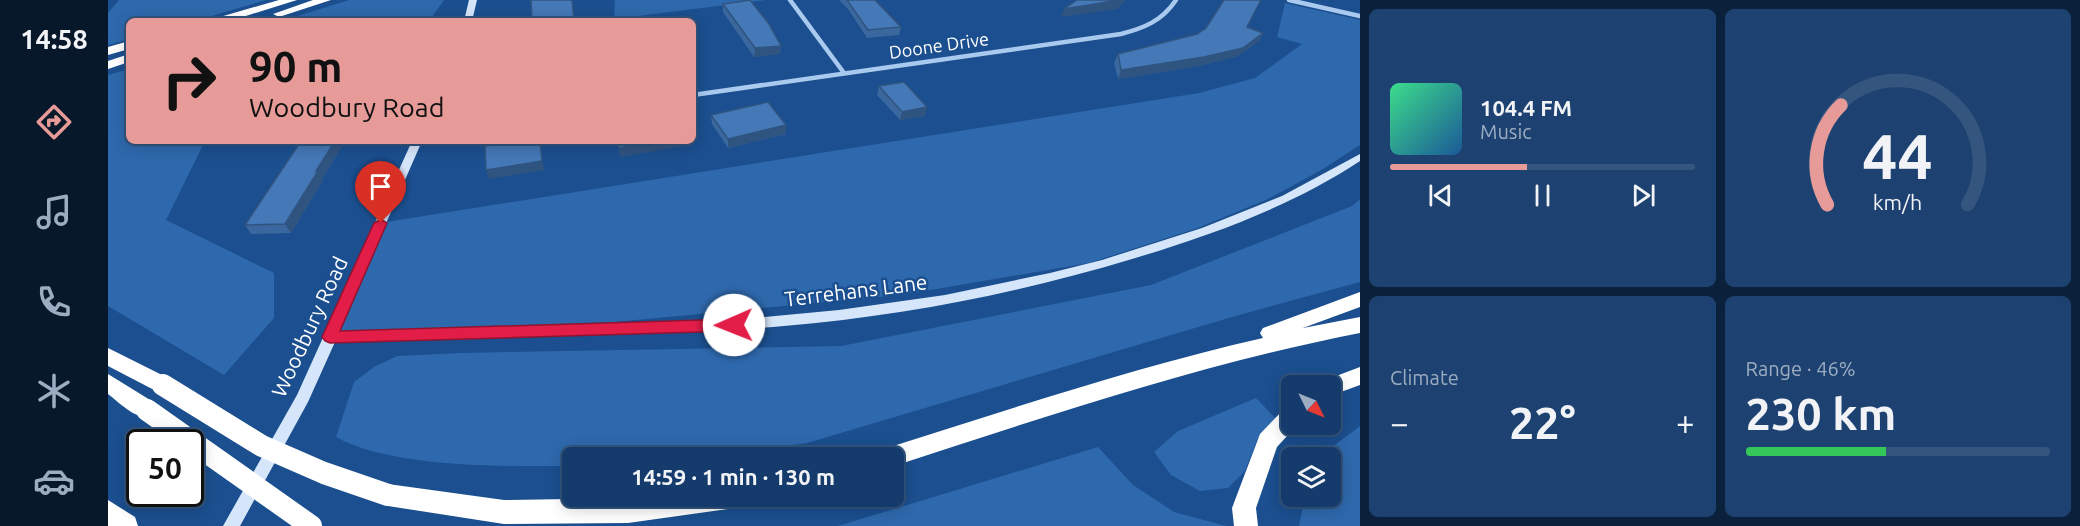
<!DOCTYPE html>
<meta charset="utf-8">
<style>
:root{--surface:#143b6b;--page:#1d4271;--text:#f1f3f6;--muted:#9dadc1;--line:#33557e;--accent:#e69b98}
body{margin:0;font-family:Ubuntu,sans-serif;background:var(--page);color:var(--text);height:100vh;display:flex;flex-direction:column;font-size:22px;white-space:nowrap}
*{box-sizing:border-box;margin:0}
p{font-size:20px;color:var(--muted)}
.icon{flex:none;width:33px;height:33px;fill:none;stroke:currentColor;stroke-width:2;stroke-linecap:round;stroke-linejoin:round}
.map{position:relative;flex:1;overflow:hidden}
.sheet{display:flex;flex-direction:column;gap:9px;padding:9px;background:#0b203b;width:720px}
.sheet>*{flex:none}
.top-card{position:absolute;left:18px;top:18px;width:570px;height:126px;border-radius:9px;box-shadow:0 3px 15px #0003,0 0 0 2px var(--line);background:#e69b98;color:#111;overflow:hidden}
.needle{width:39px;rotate:133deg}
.tools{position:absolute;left:1173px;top:375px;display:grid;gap:12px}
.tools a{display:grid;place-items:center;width:60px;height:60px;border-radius:9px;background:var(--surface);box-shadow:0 3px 15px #0003,0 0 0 2px var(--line);font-size:30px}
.speed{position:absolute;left:18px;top:429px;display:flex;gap:12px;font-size:30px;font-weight:700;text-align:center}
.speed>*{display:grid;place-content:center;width:78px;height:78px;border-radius:50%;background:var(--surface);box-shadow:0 3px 15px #0003,0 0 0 2px var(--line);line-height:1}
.speed .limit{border:3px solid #111;border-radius:9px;background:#fff;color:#111}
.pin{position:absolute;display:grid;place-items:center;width:51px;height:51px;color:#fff;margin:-62px -26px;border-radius:50% 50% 50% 0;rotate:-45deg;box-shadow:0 0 6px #0007}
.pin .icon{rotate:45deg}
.me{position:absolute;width:66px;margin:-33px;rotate:269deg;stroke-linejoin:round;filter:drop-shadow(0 0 4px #0008)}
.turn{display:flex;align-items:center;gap:21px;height:126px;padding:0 24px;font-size:27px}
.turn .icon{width:78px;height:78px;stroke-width:2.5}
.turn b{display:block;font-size:42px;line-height:51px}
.big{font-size:45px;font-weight:700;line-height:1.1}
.sheet .widget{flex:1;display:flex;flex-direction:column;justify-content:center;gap:9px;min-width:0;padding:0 21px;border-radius:9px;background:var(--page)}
.sheet .dial{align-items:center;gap:0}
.dial svg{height:156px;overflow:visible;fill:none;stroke:var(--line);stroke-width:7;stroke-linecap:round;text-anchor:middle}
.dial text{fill:var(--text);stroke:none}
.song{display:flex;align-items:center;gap:18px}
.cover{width:72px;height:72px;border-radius:9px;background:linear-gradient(135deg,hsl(150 70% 55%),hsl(210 70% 35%))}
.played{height:6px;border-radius:3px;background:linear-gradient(90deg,var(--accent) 45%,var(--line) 45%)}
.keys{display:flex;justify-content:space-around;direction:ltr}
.heat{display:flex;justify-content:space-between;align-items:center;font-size:33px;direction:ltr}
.charge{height:9px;border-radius:4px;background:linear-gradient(90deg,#34c759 46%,var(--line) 0)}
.sheet .tiles{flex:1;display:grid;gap:9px;grid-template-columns:repeat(2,1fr)}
.trip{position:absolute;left:454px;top:447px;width:342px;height:60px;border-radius:9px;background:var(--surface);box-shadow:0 3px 15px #0003,0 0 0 2px var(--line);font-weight:700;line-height:60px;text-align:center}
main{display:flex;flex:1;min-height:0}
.menu{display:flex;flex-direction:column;width:108px;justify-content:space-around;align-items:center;background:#08182b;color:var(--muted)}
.menu .icon{width:42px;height:42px}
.menu .on{color:var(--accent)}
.menu b{font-size:27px;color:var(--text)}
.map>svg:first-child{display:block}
</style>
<main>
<nav class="menu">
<b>14:58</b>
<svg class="icon on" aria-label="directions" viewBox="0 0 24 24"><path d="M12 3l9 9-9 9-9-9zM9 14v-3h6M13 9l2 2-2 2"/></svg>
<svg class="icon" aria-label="music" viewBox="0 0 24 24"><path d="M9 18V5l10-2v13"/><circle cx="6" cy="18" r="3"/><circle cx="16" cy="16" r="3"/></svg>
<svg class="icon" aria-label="phone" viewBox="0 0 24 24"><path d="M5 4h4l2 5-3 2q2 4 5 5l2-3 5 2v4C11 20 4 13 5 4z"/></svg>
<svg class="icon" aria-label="climate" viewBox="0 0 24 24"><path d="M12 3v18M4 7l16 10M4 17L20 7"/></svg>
<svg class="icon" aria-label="car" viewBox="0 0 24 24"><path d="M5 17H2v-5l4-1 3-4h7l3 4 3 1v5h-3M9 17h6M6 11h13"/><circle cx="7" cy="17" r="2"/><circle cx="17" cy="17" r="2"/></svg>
</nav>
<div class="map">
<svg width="1252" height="526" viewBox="0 0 1252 526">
<rect width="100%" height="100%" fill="#1b4f8f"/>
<g fill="#2e69ad">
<polygon points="11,0 158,0 87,21 21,21 21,39 0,45 0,13"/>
<polygon points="241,0 336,0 321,21 174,21"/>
<polygon points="507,0 657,0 506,19"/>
<polygon points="1177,3 1252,20 1252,145 1215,169 1160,199 1087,229 981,263 793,295 410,331 222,337 272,223 1091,93 1147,78 1194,44 1169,37"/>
<polygon points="21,69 21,141 97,141 58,220 166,273 166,318 116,375 0,306 0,75"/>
<path d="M 1252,199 L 1252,282 L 1124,317 L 699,443 L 604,457 L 465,458 L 465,466 C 399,466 286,469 228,437 L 246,382 L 266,367 L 289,356 L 352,353 L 733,346 L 1043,285 L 1244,206 Z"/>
<polygon points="1148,398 1168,419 1149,440 1137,471 1120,488 1092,491 1063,475 1046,452 1070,431"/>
<polygon points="1252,426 1252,526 1191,526 1197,497 1222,496 1222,458 1211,457"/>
<polygon points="990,447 1025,485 1066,512 1118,526 730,526"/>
</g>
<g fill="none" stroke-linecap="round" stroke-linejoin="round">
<g stroke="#a9c9ee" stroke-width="4.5">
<polyline points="682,0 736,73"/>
<polyline points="1181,0 1252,16"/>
<path d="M 585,95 L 1013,34 C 1036,28 1054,21 1068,0"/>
</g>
<g fill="#d6e6fa" fill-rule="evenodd">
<polygon points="361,0 369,0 364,21 356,21"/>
<path d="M 304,141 L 314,141 L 231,331 L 626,320 L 731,310 L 837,295 L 942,273 L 994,260 L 1094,228 L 1174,196 L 1252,154 L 1252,161 C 1182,207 1104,235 1024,259 C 911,293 794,316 676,326 C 608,332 539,333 470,334 C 389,336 308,339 227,342 L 200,402 L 132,526 L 115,526 L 189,395 Z"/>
</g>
<g fill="#fff" fill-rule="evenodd">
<polygon points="171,0 189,0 122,21 103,21 105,19"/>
<polygon points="205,0 223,0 171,17 165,14"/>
<polygon points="21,41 21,49 0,55 0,47"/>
<polygon points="21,54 21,62 0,69 0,61"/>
<path d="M 1252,292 L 1252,307 L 1195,328 L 1252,317 L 1252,333 C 1093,364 940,416 786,466 L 786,458 L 768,458 L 771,451 L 779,448 C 903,409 1027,367 1155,338 L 1152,333 L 1155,328 Z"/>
<polygon points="0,348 62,379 66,385 62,391 55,394 48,391 0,366"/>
<polygon points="1252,367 1252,385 1222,396 1222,386 1212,386 1215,381"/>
<path d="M 0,374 L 47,403 L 50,410 L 47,417 C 30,422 13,404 0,394 Z"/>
<polygon points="1184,407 1184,424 1190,424 1169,447 1148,508 1150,526 1126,526 1124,508 1152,434 1176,409"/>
<polygon points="280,484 396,500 646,496 642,504 634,507 520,523 396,524 280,506 272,503 268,495 272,487"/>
<polygon points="0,500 27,517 30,526 0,526"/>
</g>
<g stroke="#fff" stroke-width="22">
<polyline points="55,385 154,446 216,473 280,495"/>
<polyline points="39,410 203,526"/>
</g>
</g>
<g fill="#3a679d">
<polygon points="731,0 767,0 793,27 791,35 759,38 740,9"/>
<polygon points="615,4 673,46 672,54 646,57 615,12"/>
<polygon points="1139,27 1155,33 1151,41 1130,56 1091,66 1010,79 1006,63 1010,54 1089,34"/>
<polygon points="771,86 817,116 792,120 769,95"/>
<polygon points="603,115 678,134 620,148 604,124"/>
<polygon points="193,141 237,141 214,179 215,180 183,233 143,234 137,225"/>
</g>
<g fill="#305480">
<polygon points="1012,0 1018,0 1009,9 953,17 956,9"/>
<polygon points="1155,33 1151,41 1130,56 1091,66 1010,79 1013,70"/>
<polygon points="673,46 672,54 646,57 647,48"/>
<polygon points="819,107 817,116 792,120 794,112"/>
<polygon points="678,125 678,134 620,148 620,139"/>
<polygon points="227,141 237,141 214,179 215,180 183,233 177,224 208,171"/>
<polygon points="432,141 436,170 381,179 378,170"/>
<polygon points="552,141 576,141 576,146 512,157 511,148"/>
</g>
<g fill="#4478b7" stroke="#305480" stroke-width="1.5">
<polygon points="423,0 464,0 466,20 424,21"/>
<polygon points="642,0 661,24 673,46 647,48 615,4"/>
<polygon points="739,0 767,0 793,27 760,30"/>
<polygon points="969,0 1012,0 956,9"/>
<polygon points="1116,0 1153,0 1139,27 1155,33 1135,48 1096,57 1013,70 1010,54 1089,34 1098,28"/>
<polygon points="796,82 819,107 794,112 771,86"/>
<polygon points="660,102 678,125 620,139 603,115"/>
<polygon points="193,141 227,141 208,171 210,171 177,224 137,225"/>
<polygon points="413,141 432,141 434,161 378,170 377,146"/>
<polygon points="509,141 552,141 511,148"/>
</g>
<polygon fill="#e11d48" stroke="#92132f" stroke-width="1.5" points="273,219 279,223 232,331 626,319 631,321 634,325 631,329 626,331 222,343 217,341 214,337 266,223"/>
<g text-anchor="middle" stroke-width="5" stroke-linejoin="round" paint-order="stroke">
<g font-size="18" fill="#fff" stroke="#1b4f8f">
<text transform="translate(831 46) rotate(-8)" y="6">Doone Drive</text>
</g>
<g font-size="21" fill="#fff" stroke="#1b4f8f">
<text transform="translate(748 291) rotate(-7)" y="7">Terrehans Lane</text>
<text transform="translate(202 327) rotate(-65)" y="7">Woodbury Road</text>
</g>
</g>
</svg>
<div class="tools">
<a><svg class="needle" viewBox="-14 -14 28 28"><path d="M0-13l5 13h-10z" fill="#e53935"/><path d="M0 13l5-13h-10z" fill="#9dadc1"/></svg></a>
<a><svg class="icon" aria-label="layers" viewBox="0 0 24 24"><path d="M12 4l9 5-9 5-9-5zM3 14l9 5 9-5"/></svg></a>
</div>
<div class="speed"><div class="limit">50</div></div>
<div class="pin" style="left:273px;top:223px;background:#d93025"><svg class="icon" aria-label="arrive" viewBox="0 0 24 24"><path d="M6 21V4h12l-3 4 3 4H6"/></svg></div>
<svg class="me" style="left:626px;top:325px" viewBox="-20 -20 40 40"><circle r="19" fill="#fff"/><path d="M0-13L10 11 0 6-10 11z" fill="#e11d48"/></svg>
<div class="trip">14:59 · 1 min · 130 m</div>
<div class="top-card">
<div class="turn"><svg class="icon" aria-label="right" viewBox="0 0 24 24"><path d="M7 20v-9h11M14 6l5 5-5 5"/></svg><div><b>90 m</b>Woodbury Road</div></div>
</div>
</div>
<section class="sheet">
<div class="tiles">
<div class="widget">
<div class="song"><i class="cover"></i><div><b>104.4 FM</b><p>Music</p></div></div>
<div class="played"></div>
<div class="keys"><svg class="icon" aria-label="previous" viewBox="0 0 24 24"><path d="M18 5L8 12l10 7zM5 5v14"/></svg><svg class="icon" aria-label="pause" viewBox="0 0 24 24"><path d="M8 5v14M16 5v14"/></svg><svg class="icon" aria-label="next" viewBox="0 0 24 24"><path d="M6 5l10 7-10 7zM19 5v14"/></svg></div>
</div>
<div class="widget dial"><svg viewBox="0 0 100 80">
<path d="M14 69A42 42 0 1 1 86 69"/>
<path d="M14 69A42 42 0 0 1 21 18" stroke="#e69b98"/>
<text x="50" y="56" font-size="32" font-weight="700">44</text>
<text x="50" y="72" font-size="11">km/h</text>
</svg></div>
<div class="widget"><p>Climate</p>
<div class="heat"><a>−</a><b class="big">22°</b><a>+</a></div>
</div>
<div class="widget"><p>Range · 46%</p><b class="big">230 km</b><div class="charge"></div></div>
</div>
</section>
</main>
